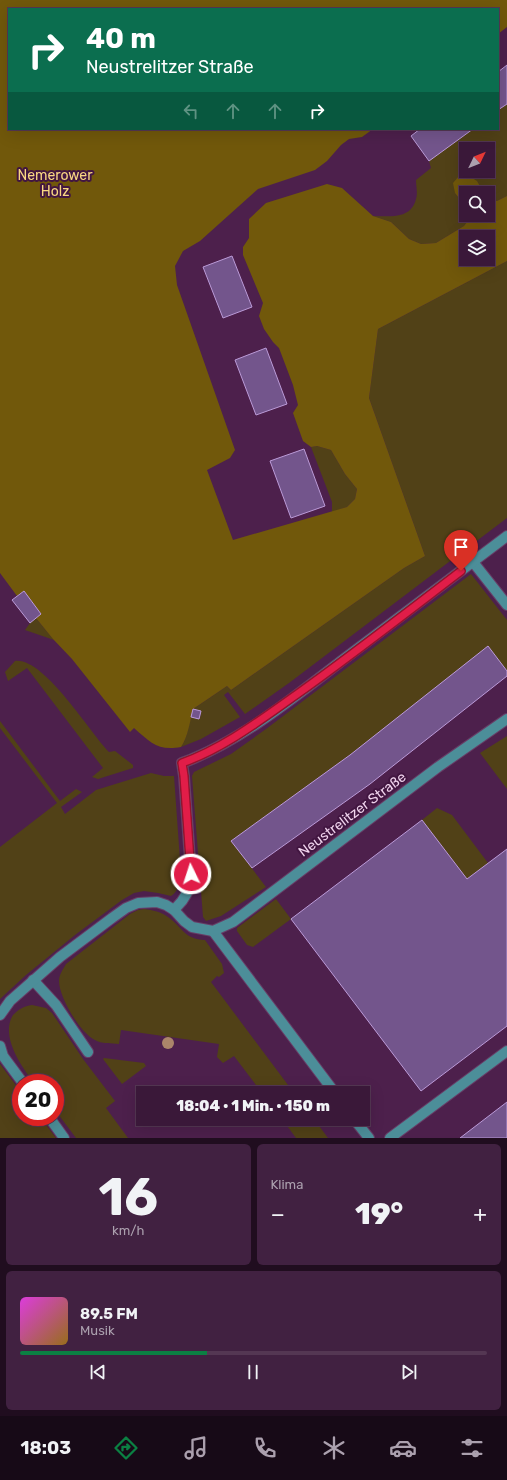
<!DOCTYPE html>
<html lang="de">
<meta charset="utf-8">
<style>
:root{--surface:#3a1839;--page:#412141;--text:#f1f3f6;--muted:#aba0ae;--line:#543753;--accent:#0b8043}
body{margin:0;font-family:Rubik,sans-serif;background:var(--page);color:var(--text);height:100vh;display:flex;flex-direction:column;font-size:15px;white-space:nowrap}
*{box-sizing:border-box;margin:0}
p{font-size:13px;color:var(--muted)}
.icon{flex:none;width:22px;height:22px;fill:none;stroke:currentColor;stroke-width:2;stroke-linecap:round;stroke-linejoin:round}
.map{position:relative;height:1138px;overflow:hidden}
.details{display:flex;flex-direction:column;gap:6px;padding:6px;background:#200d1f;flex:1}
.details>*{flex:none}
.hud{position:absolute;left:8px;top:8px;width:491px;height:122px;border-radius:0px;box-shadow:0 4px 16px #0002,0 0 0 1px var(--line);background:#0b6e4f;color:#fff;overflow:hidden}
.needle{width:26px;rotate:47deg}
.fabs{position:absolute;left:459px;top:142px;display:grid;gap:8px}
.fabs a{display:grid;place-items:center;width:36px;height:36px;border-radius:0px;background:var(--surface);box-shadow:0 4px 16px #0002,0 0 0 1px var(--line);font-size:20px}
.speed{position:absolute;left:12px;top:1074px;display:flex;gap:8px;font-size:20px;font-weight:700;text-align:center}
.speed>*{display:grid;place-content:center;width:52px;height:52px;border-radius:50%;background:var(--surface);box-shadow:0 4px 16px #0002,0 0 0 1px var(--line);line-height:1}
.speed .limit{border:6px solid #d22;background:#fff;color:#111}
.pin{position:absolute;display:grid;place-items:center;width:34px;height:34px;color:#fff;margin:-41px -17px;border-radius:50% 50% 50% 0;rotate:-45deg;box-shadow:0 0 4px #0007}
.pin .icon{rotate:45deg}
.me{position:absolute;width:44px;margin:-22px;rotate:356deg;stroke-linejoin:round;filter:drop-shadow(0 0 3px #0008)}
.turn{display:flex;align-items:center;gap:14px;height:84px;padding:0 12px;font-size:18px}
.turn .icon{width:52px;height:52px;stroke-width:2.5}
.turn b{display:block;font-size:28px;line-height:34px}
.lanes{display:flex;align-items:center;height:38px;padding:0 12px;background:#0003;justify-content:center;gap:20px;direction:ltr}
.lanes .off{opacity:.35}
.big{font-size:30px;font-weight:800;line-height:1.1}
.details .widget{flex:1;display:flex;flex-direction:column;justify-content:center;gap:6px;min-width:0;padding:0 14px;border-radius:6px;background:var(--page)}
.details .dial{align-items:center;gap:0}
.dial b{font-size:52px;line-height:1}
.song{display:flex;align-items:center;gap:12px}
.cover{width:48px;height:48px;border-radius:6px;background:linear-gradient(135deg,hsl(300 70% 55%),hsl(40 70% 35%))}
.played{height:4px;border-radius:2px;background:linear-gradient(90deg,var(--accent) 40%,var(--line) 40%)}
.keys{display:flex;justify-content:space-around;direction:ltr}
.heat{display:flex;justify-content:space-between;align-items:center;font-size:22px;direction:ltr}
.details .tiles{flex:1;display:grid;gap:6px;grid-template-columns:1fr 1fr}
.widget:last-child{grid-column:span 2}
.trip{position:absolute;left:136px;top:1086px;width:234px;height:40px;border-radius:0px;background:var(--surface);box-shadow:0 4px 16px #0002,0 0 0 1px var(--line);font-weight:800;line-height:40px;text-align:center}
.menu{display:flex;height:64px;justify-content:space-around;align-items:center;background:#170a17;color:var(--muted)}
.menu .icon{width:28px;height:28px}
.menu .selected{color:var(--accent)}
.menu b{font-size:18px;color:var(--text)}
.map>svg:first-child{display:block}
</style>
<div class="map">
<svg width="507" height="1138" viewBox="0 0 507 1138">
<rect width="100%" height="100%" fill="#4d204c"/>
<g fill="#514117" fill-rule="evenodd">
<path d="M 507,104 L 507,196 L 497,201 L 488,198 L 488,193 L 484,193 L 477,181 L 455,193 L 466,207 L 466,215 L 470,215 L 471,217 L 464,226 L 436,243 L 421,244 L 409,239 L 391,222 L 373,216 C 389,216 411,220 416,199 C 418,194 416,186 416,180 L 431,168 L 429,161 L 473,129 L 498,129 L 498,110 ZM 466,149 L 488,149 L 488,171 L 466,171 Z"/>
<path d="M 507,261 L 507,518 L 289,683 L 245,714 L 228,692 L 224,695 L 240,717 L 201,739 L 181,747 C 187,738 188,728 191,717 L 200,719 L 201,711 L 193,709 L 227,686 L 231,690 L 404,568 L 425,556 L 369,398 L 378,329 Z"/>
<polygon points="317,446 331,450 345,474 357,489 355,499 347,507 332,512 332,502 311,447"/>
<polygon points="471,574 507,620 507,671 488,647 350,755 231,841 266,887 221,916 206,921 203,917 192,776 194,772 231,754 266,729"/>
<polygon points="36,618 54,640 25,630 30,623"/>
<path d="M 15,661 C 44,657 90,733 109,752 L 115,751 L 133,765 L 133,768 L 98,779 L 92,777 L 103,768 L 27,668 L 8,681 L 5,672 Z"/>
<path d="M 0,721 L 60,801 L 76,789 L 82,792 L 61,807 L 65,814 L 96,790 L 151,773 L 164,776 L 174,776 L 181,874 C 179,883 179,891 171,896 L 158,893 L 144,891 L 134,893 L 122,900 L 75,935 L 26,975 L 0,999 L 0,847 L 57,803 L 0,728 Z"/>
<polygon points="507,736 507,789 480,753"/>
<polygon points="437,808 452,815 488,863 467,879 422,820"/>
<polygon points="276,899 291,919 253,947 247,945 237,931 237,928"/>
<path d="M 144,909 C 153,910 161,912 168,917 C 183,928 184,939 205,940 L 222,964 L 224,973 L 219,977 L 217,976 L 211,982 L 294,1093 L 262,1093 L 234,1056 L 223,1063 L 217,1057 L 219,1044 L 121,1030 L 119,1044 C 112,1043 101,1044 95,1040 C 80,1033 59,997 59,981 C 59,975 63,969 66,964 L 130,914 L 138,910 Z"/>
<path d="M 32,1005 L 46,1008 L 52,1013 L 83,1059 L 115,1101 L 106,1108 L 128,1138 L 76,1138 L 55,1110 L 55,1083 L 34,1083 C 21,1066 0,1036 13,1015 C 19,1009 24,1006 32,1005 Z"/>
<polygon points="104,1058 144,1063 146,1066 122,1084 103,1059"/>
<polygon points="0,1064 21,1092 21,1117 40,1117 56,1138 0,1138"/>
<polygon points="282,1119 314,1119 328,1138 296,1138"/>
</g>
<g fill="#71580b" fill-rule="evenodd">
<path d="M 0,0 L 507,0 L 507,27 L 498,34 L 498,9 L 9,9 L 9,129 L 373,129 L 362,137 L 349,139 L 341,145 L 327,161 L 315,170 L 258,189 L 200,241 L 183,251 L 175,266 L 177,285 L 235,450 L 230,458 L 207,470 L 233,540 L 347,507 L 355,499 L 357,489 L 345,474 L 331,450 L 317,446 L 311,447 L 303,441 L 293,413 L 298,405 L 293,385 L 279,348 L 273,342 L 264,329 L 259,316 L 263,303 L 243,255 L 243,247 L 249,238 L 249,219 L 266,203 L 327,184 L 342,188 L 373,216 L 391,222 L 409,239 L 421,244 L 436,243 L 464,226 L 471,217 L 470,215 L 488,215 L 488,198 L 497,201 L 507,196 L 507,261 L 378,329 L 369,398 L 425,556 L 404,568 L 231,690 L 227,686 L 193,709 C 190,721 188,737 181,747 C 158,751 151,743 134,728 L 130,732 L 72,659 L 53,639 L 36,618 L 41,614 L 24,591 L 17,596 L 0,573 ZM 466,237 L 488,237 L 488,259 L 466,259 Z"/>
<polygon points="467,175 477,181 484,193 466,193 466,207 455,193 453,183 459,176"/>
</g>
<g fill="#73558c" stroke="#bb9bd8">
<polygon points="507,65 507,104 498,110 498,72"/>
<polygon points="420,129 473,129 429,161 411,136"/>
<polygon points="232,256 252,307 223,318 203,267"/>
<polygon points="266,348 287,404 256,415 235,360"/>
<polygon points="304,449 325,506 291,518 270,461"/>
<polygon points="24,591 41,614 30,623 12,600"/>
<polygon points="488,646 507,671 507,676 370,784 252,868 231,841 350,755"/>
<polygon points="193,709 201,711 199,719 191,717"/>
<polygon points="422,820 467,879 507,849 507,1026 421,1091 291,919"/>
<polygon points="507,1102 507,1138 460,1138"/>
</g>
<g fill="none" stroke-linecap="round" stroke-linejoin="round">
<g stroke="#673d66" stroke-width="12">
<g id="minor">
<polyline points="473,562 507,605"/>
<path d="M 174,910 L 182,901 L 187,893 L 191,874 L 184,776 L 182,763 C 239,742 292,699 340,662 C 396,620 451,578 507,536"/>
<polyline points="213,931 335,1093"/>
<polyline points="33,980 56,1005 88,1052"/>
<polyline points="0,1015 10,1001 60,957 112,918 126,908 138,903 157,902 166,905 174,910 184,921 192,927 213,931 233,922 438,767 507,719"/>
<polyline points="0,1046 3,1056 23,1083"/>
<polyline points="49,1117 64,1138"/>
<polyline points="354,1119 369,1138"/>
<polyline points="390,1138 507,1051"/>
</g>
</g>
<use href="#minor" stroke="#4c8e99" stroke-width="10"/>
</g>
<circle fill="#ab856a" cx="168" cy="1043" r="6"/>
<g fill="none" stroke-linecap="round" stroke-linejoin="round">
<g stroke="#92132f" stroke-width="10">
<path id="route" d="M 191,874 L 184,776 L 182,763 C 224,748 259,721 296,695 C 352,655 406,613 461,571"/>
</g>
<use href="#route" stroke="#e11d48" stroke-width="7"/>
</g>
<g text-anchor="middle" stroke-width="4" stroke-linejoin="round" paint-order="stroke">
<g font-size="14" fill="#f8d782" stroke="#421641">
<text x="55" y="180">Nemerower<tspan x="55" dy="16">Holz</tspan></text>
</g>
<g font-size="14" fill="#f1d4ee" stroke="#421641">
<text transform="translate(352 814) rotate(-37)" y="5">Neustrelitzer Straße</text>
</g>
</g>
</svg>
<div class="fabs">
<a><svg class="needle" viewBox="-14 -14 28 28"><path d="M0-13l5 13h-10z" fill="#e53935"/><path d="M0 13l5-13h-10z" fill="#aba0ae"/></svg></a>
<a><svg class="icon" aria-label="search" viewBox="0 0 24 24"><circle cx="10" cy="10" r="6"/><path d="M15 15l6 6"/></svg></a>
<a><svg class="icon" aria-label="layers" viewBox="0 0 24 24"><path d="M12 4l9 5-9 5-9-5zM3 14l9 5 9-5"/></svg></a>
</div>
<div class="speed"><div class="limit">20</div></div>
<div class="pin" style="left:461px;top:571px;background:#d93025"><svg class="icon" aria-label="arrive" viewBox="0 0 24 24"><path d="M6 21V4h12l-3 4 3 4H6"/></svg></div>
<svg class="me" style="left:191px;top:874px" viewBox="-20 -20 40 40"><circle r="17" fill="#e11d48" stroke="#fff" stroke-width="3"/><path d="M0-11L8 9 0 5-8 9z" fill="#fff"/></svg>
<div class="trip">18:04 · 1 Min. · 150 m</div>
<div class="hud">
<div class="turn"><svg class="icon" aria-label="right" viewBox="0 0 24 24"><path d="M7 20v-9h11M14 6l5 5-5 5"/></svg><div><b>40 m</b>Neustrelitzer Straße</div></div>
<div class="lanes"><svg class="icon off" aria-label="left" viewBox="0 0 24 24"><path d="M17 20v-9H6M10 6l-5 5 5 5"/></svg><svg class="icon off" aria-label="ahead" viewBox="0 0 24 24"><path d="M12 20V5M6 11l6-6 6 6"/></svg><svg class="icon off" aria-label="ahead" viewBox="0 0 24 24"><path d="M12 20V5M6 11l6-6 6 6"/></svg><svg class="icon" aria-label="right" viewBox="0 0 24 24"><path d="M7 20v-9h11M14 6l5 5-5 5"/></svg></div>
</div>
</div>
<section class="details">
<div class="tiles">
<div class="widget dial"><b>16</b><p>km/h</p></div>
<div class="widget"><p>Klima</p>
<div class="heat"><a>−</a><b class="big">19°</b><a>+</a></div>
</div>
<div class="widget">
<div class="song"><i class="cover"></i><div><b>89.5 FM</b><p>Musik</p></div></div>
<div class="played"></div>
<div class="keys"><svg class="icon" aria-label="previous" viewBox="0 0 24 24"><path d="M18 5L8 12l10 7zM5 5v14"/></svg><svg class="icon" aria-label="pause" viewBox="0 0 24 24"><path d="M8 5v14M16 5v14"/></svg><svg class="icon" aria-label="next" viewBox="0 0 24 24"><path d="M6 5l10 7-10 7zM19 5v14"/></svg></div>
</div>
</div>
</section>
<nav class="menu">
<b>18:03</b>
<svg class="icon selected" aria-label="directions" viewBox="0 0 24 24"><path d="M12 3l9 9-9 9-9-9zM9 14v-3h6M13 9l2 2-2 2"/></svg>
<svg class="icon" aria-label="music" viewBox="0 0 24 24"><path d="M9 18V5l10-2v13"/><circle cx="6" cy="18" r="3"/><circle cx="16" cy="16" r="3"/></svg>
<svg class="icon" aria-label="phone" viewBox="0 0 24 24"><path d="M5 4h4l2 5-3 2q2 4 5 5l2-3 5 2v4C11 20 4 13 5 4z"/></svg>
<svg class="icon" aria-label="climate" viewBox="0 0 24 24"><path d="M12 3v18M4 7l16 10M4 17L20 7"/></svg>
<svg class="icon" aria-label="car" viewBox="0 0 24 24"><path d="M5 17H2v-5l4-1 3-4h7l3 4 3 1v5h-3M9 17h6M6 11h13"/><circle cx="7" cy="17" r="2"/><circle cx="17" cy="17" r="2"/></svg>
<svg class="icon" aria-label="filters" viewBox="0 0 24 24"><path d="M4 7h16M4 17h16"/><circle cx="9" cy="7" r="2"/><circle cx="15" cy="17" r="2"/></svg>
</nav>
